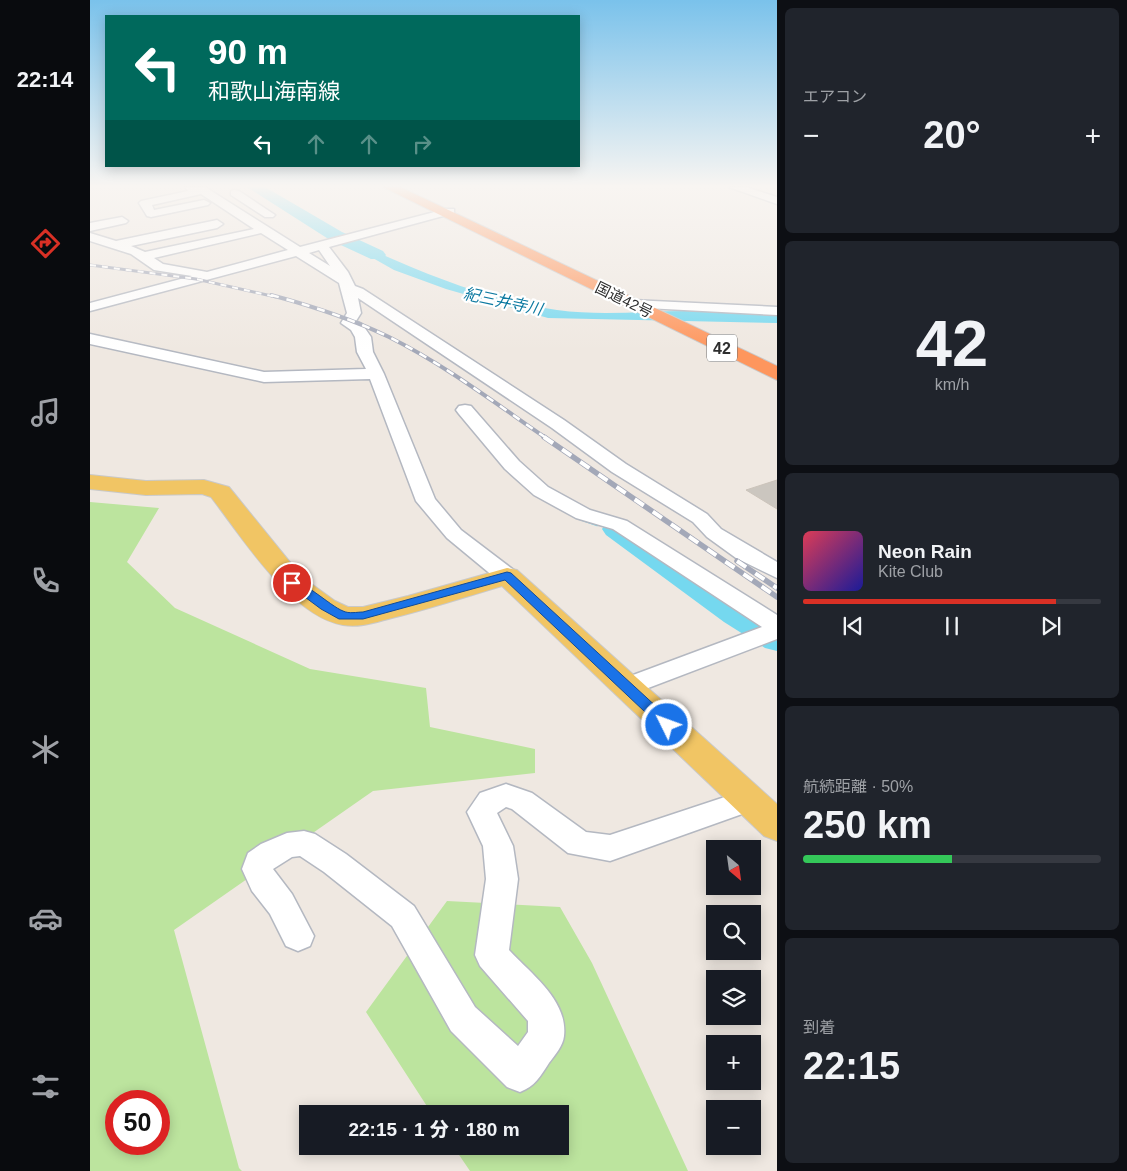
<!DOCTYPE html>
<html lang="ja">
<meta charset="utf-8">
<style>
:root{--surface:#171b24;--page:#20242c;--text:#f1f3f6;--muted:#9ea1a6;--line:#363941;--accent:#d93025}
body{margin:0;font-family:Arial,"Noto Sans JP",sans-serif;background:var(--page);color:var(--text);height:100vh;display:flex;flex-direction:column;font-size:19px;white-space:nowrap}
*{box-sizing:border-box;margin:0}
p{font-size:16px;color:var(--muted)}
.icon{flex:none;width:28px;height:28px;fill:none;stroke:currentColor;stroke-width:2;stroke-linecap:round;stroke-linejoin:round}
.map{position:relative;flex:1;overflow:hidden}
.sheet{display:flex;flex-direction:column;gap:8px;padding:8px;background:#0d0f14;width:350px}
.sheet>*{flex:none}
.guide{position:absolute;left:15px;top:15px;width:475px;height:152px;border-radius:0px;box-shadow:0 2px 12px #0003;background:#00695c;color:#fff;overflow:hidden}
.needle{width:32px;rotate:151deg}
.tools{position:absolute;left:616px;top:840px;display:grid;gap:10px}
.tools a{display:grid;place-items:center;width:55px;height:55px;border-radius:0px;background:var(--surface);box-shadow:0 2px 12px #0003;font-size:25px}
.speed{position:absolute;left:15px;top:1090px;display:flex;gap:10px;font-size:25px;font-weight:700;text-align:center}
.speed>*{display:grid;place-content:center;width:65px;height:65px;border-radius:50%;background:var(--surface);box-shadow:0 2px 12px #0003;line-height:1}
.speed .limit{border:8px solid #d22;background:#fff;color:#111}
.pin{position:absolute;display:grid;place-items:center;width:42px;height:42px;color:#fff;margin:-21px;border:2px solid #fff;border-radius:50%;box-shadow:0 1px 5px #0007}
.me{position:absolute;width:55px;margin:-28px;rotate:312deg;stroke-linejoin:round;filter:drop-shadow(0 0 4px #0008)}
.turn{display:flex;align-items:center;gap:18px;height:105px;padding:0 20px;font-size:22px}
.turn .icon{width:65px;height:65px;stroke-width:2.5}
.turn b{display:block;font-size:35px;line-height:42px}
.lanes{display:flex;align-items:center;height:48px;padding:0 20px;background:#0003;justify-content:center;gap:25px;direction:ltr}
.lanes .off{opacity:.35}
.big{font-size:38px;font-weight:800;line-height:1.1}
.sheet .tile{flex:1;display:flex;flex-direction:column;justify-content:center;gap:8px;min-width:0;padding:0 18px;border-radius:8px;background:var(--page)}
.sheet .dial{align-items:center;gap:0}
.dial b{font-size:65px;line-height:1}
.song{display:flex;align-items:center;gap:15px}
.cover{width:60px;height:60px;border-radius:8px;background:linear-gradient(135deg,hsl(350 70% 55%),hsl(240 70% 35%))}
.played{height:5px;border-radius:2px;background:linear-gradient(90deg,var(--accent) 85%,var(--line) 85%)}
.keys{display:flex;justify-content:space-around;direction:ltr}
.heat{display:flex;justify-content:space-between;align-items:center;font-size:28px;direction:ltr}
.charge{height:8px;border-radius:4px;background:linear-gradient(90deg,#34c759 50%,var(--line) 0)}
.trip{position:absolute;left:209px;top:1105px;width:270px;height:50px;border-radius:0px;background:var(--surface);box-shadow:0 2px 12px #0003;font-weight:800;line-height:50px;text-align:center}
main{display:flex;flex:1;min-height:0}
.tabs{display:flex;flex-direction:column;width:90px;justify-content:space-around;align-items:center;background:#090b0e;color:var(--muted)}
.tabs .icon{width:35px;height:35px}
.tabs .current{color:var(--accent)}
.tabs b{font-size:22px;color:var(--text)}
.map>svg:first-child{display:block}
</style>
<main>
<nav class="tabs">
<b>22:14</b>
<svg class="icon current" aria-label="directions" viewBox="0 0 24 24"><path d="M12 3l9 9-9 9-9-9zM9 14v-3h6M13 9l2 2-2 2"/></svg>
<svg class="icon" aria-label="music" viewBox="0 0 24 24"><path d="M9 18V5l10-2v13"/><circle cx="6" cy="18" r="3"/><circle cx="16" cy="16" r="3"/></svg>
<svg class="icon" aria-label="phone" viewBox="0 0 24 24"><path d="M5 4h4l2 5-3 2q2 4 5 5l2-3 5 2v4C11 20 4 13 5 4z"/></svg>
<svg class="icon" aria-label="climate" viewBox="0 0 24 24"><path d="M12 3v18M4 7l16 10M4 17L20 7"/></svg>
<svg class="icon" aria-label="car" viewBox="0 0 24 24"><path d="M5 17H2v-5l4-1 3-4h7l3 4 3 1v5h-3M9 17h6M6 11h13"/><circle cx="7" cy="17" r="2"/><circle cx="17" cy="17" r="2"/></svg>
<svg class="icon" aria-label="filters" viewBox="0 0 24 24"><path d="M4 7h16M4 17h16"/><circle cx="9" cy="7" r="2"/><circle cx="15" cy="17" r="2"/></svg>
</nav>
<div class="map">
<svg width="687" height="1171" viewBox="0 0 687 1171">
<rect width="100%" height="100%" fill="#efe8e1"/>
<g fill="#bce49e" fill-rule="evenodd">
<path d="M 0,502 L 69,508 L 37,562 L 85,608 L 220,669 L 336,688 L 340,727 L 445,749 L 445,773 L 283,791 L 84,930 L 149,1168 L 152,1171 L 0,1171 ZM 26,1101 L 69,1101 L 69,1144 L 26,1144 Z"/>
<polygon points="357,901 470,907 502,963 598,1171 380,1171 363,1146 470,1146 470,1114 342,1114 276,1012"/>
</g>
<path fill="#75d8ef" d="M 251,240 L 260,240 C 325,270 395,300 467,310 C 511,316 553,311 596,311 C 626,311 657,313 687,314 L 687,323 L 458,318 L 356,289 L 304,270 Z"/>
<g fill="none" stroke-linecap="round" stroke-linejoin="round">
<polyline stroke="#75d8ef" stroke-width="4.5" points="487,517 507,524"/>
<g fill="#75d8ef" fill-rule="evenodd">
<polygon points="157,187 175,187 252,232 293,251 296,255 293,259 281,259 240,240"/>
<polygon points="526,520 536,523 656,608 687,625 687,651 675,648 634,622 516,535 512,529 516,523"/>
</g>
</g>
<polygon fill="#cbc6bf" stroke="#cbc3ba" points="687,480 687,509 656,490"/>
<g fill="none" stroke-linecap="round" stroke-linejoin="round">
<g stroke="#b4b8c1" stroke-width="3">
<g id="minor">
<path d="M 95,187 L 115,187 L 210,247 L 356,209 L 364,209 L 364,213 L 239,247 L 258,272 L 265,286 L 273,289 L 474,420 L 536,464 L 617,514 L 631,529 L 687,562 L 687,578 L 646,558 L 617,537 L 603,522 L 522,472 L 462,428 L 268,298 L 271,313 L 266,321 L 272,324 L 281,337 L 283,352 L 294,374 L 345,499 L 371,530 L 425,571 L 428,576 L 425,581 L 417,583 L 409,581 L 357,538 L 326,501 L 280,379 L 174,382 L 0,344 L 0,334 L 174,372 L 276,369 L 267,352 L 265,337 L 261,330 L 251,323 L 257,313 L 249,283 L 206,256 L 0,311 L 0,303 L 102,276 L 64,270 L 41,254 L 0,241 L 0,233 L 26,241 L 127,220 L 133,224 L 127,228 L 41,246 L 55,252 L 164,229 L 111,194 L 62,205 L 64,210 L 114,200 L 120,203 L 118,205 L 61,217 L 57,216 L 49,203 L 51,201 L 98,191 ZM 171,233 L 198,250 L 117,272 L 73,264 L 64,258 ZM 229,250 L 240,266 L 219,253 Z"/>
<polygon points="639,187 656,187 687,197 687,204"/>
<polygon points="145,190 149,191 185,215 183,217 175,217 141,195 141,191"/>
<polygon points="32,217 38,221 36,223 0,231 0,223"/>
<polygon points="542,300 687,307 687,315 537,307 535,304 537,301"/>
<polygon points="375,405 381,406 429,461 458,487 500,510 537,521 687,615 687,639 545,693 536,696 527,693 523,687 527,681 672,627 523,529 486,518 444,495 415,469 369,414 366,410 369,406"/>
<path d="M 416,784 L 442,793 L 496,832 L 520,835 L 659,789 L 669,792 L 673,800 L 669,808 L 520,861 L 478,853 L 422,809 L 416,807 L 407,813 L 423,846 L 428,879 L 419,950 C 441,974 478,1000 474,1036 C 473,1046 465,1055 459,1063 C 450,1077 445,1086 430,1092 L 417,1087 L 361,1031 L 302,926 L 234,872 L 210,856 L 202,857 L 183,869 L 202,894 L 224,936 L 220,946 L 208,951 L 196,946 L 180,914 L 162,891 L 152,869 L 158,853 L 171,844 L 197,833 L 214,831 L 225,834 L 256,854 L 324,906 L 385,1007 L 428,1046 L 438,1032 L 438,1021 L 390,966 L 385,955 L 396,879 L 393,846 L 377,812 L 390,793 Z"/>
</g>
</g>
<g stroke="#c9c9c9" stroke-width="2">
<path id="major" d="M 0,475 L 56,481 L 114,480 L 139,487 L 212,577 L 245,601 L 258,607 L 273,607 L 318,596 L 417,568 L 427,570 L 687,804 L 687,841 L 674,836 L 412,586 C 375,597 339,609 302,618 C 286,622 270,628 253,625 C 201,616 152,537 121,497 L 112,494 L 56,495 L 0,489 Z"/>
</g>
<g stroke="#c9c9c9" stroke-width="2">
<polygon id="highway" points="293,187 310,187 687,366 687,380"/>
</g>
<use href="#minor" fill="#fff" fill-rule="evenodd"/>
<use href="#major" fill="#f1c564" fill-rule="evenodd"/>
<use href="#highway" fill="#fe965d" fill-rule="evenodd"/>
<g stroke="#a3a8b8" stroke-width="3">
<polyline id="rail-far2" points="0,265 106,279 186,297"/>
</g>
<g stroke="#a3a8b8" stroke-width="4">
<path id="rail-far1" d="M 181,295 C 222,306 262,319 299,337 C 355,365 405,403 456,438"/>
</g>
<g stroke="#a3a8b8" stroke-width="5.5">
<g id="rail">
<polyline points="454,437 687,597"/>
<polyline points="647,561 687,588"/>
</g>
</g>
<use href="#rail-far2" stroke="#fff" stroke-width="2" stroke-dasharray="6" stroke-linecap="butt"/>
<use href="#rail-far1" stroke="#fff" stroke-width="2.5" stroke-dasharray="8" stroke-linecap="butt"/>
<use href="#rail" stroke="#fff" stroke-width="4" stroke-dasharray="11" stroke-linecap="butt"/>
</g>
<linearGradient id="sky" x2="0" y2="1"><stop stop-color="#7ac2eb"/><stop offset="0.53" stop-color="#f8f5f2"/><stop offset="1" stop-color="#f8f5f2" stop-opacity="0"/></linearGradient>
<rect width="687" height="351" fill="url(#sky)"/>
<path fill="#1a73e8" stroke="#114b97" d="M 417,572 L 421,573 L 582,721 L 584,725 L 582,728 L 572,728 L 415,580 L 273,619 L 249,619 L 231,609 L 196,583 L 198,580 C 210,577 240,606 253,611 C 259,614 267,612 273,612 Z"/>
<g text-anchor="middle" stroke-width="4.5" stroke-linejoin="round" paint-order="stroke">
<g font-size="15" fill="#2e2e2e" stroke="#fff">
<text transform="translate(534 300) rotate(26)" y="5">国道42号</text>
</g>
<g font-size="16" font-style="italic" fill="#0e7aa1" stroke="#fff">
<text transform="translate(413 301) rotate(12)" y="6">紀三井寺川</text>
</g>
<rect fill="#fff" stroke="#6d6d6d" stroke-width="1" x="617" y="334.5" width="30" height="27" rx="4"/>
<g font-size="16" font-weight="bold" fill="#2e2e2e">
<text x="632" y="354">42</text>
</g>
</g>
</svg>
<div class="tools">
<a><svg class="needle" viewBox="-14 -14 28 28"><path d="M0-13l5 13h-10z" fill="#e53935"/><path d="M0 13l5-13h-10z" fill="#9ea1a6"/></svg></a>
<a><svg class="icon" aria-label="search" viewBox="0 0 24 24"><circle cx="10" cy="10" r="6"/><path d="M15 15l6 6"/></svg></a>
<a><svg class="icon" aria-label="layers" viewBox="0 0 24 24"><path d="M12 4l9 5-9 5-9-5zM3 14l9 5 9-5"/></svg></a>
<a>+</a>
<a>−</a>
</div>
<div class="speed"><div class="limit">50</div></div>
<div class="pin" style="left:202px;top:583px;background:#d93025"><svg class="icon" aria-label="arrive" viewBox="0 0 24 24"><path d="M6 21V4h12l-3 4 3 4H6"/></svg></div>
<svg class="me" style="left:577px;top:725px" viewBox="-20 -20 40 40"><circle r="17" fill="#1a73e8" stroke="#fff" stroke-width="3"/><path d="M0-11L8 9 0 5-8 9z" fill="#fff"/></svg>
<div class="trip">22:15 · 1 分 · 180 m</div>
<div class="guide">
<div class="turn"><svg class="icon" aria-label="left" viewBox="0 0 24 24"><path d="M17 20v-9H6M10 6l-5 5 5 5"/></svg><div><b>90 m</b>和歌山海南線</div></div>
<div class="lanes"><svg class="icon" aria-label="left" viewBox="0 0 24 24"><path d="M17 20v-9H6M10 6l-5 5 5 5"/></svg><svg class="icon off" aria-label="ahead" viewBox="0 0 24 24"><path d="M12 20V5M6 11l6-6 6 6"/></svg><svg class="icon off" aria-label="ahead" viewBox="0 0 24 24"><path d="M12 20V5M6 11l6-6 6 6"/></svg><svg class="icon off" aria-label="right" viewBox="0 0 24 24"><path d="M7 20v-9h11M14 6l5 5-5 5"/></svg></div>
</div>
</div>
<section class="sheet">
<div class="tile"><p>エアコン</p>
<div class="heat"><a>−</a><b class="big">20°</b><a>+</a></div>
</div>
<div class="tile dial"><b>42</b><p>km/h</p></div>
<div class="tile">
<div class="song"><i class="cover"></i><div><b>Neon Rain</b><p>Kite Club</p></div></div>
<div class="played"></div>
<div class="keys"><svg class="icon" aria-label="previous" viewBox="0 0 24 24"><path d="M18 5L8 12l10 7zM5 5v14"/></svg><svg class="icon" aria-label="pause" viewBox="0 0 24 24"><path d="M8 5v14M16 5v14"/></svg><svg class="icon" aria-label="next" viewBox="0 0 24 24"><path d="M6 5l10 7-10 7zM19 5v14"/></svg></div>
</div>
<div class="tile"><p>航続距離 · 50%</p><b class="big">250 km</b><div class="charge"></div></div>
<div class="tile"><p>到着</p><b class="big">22:15</b></div>
</section>
</main>
